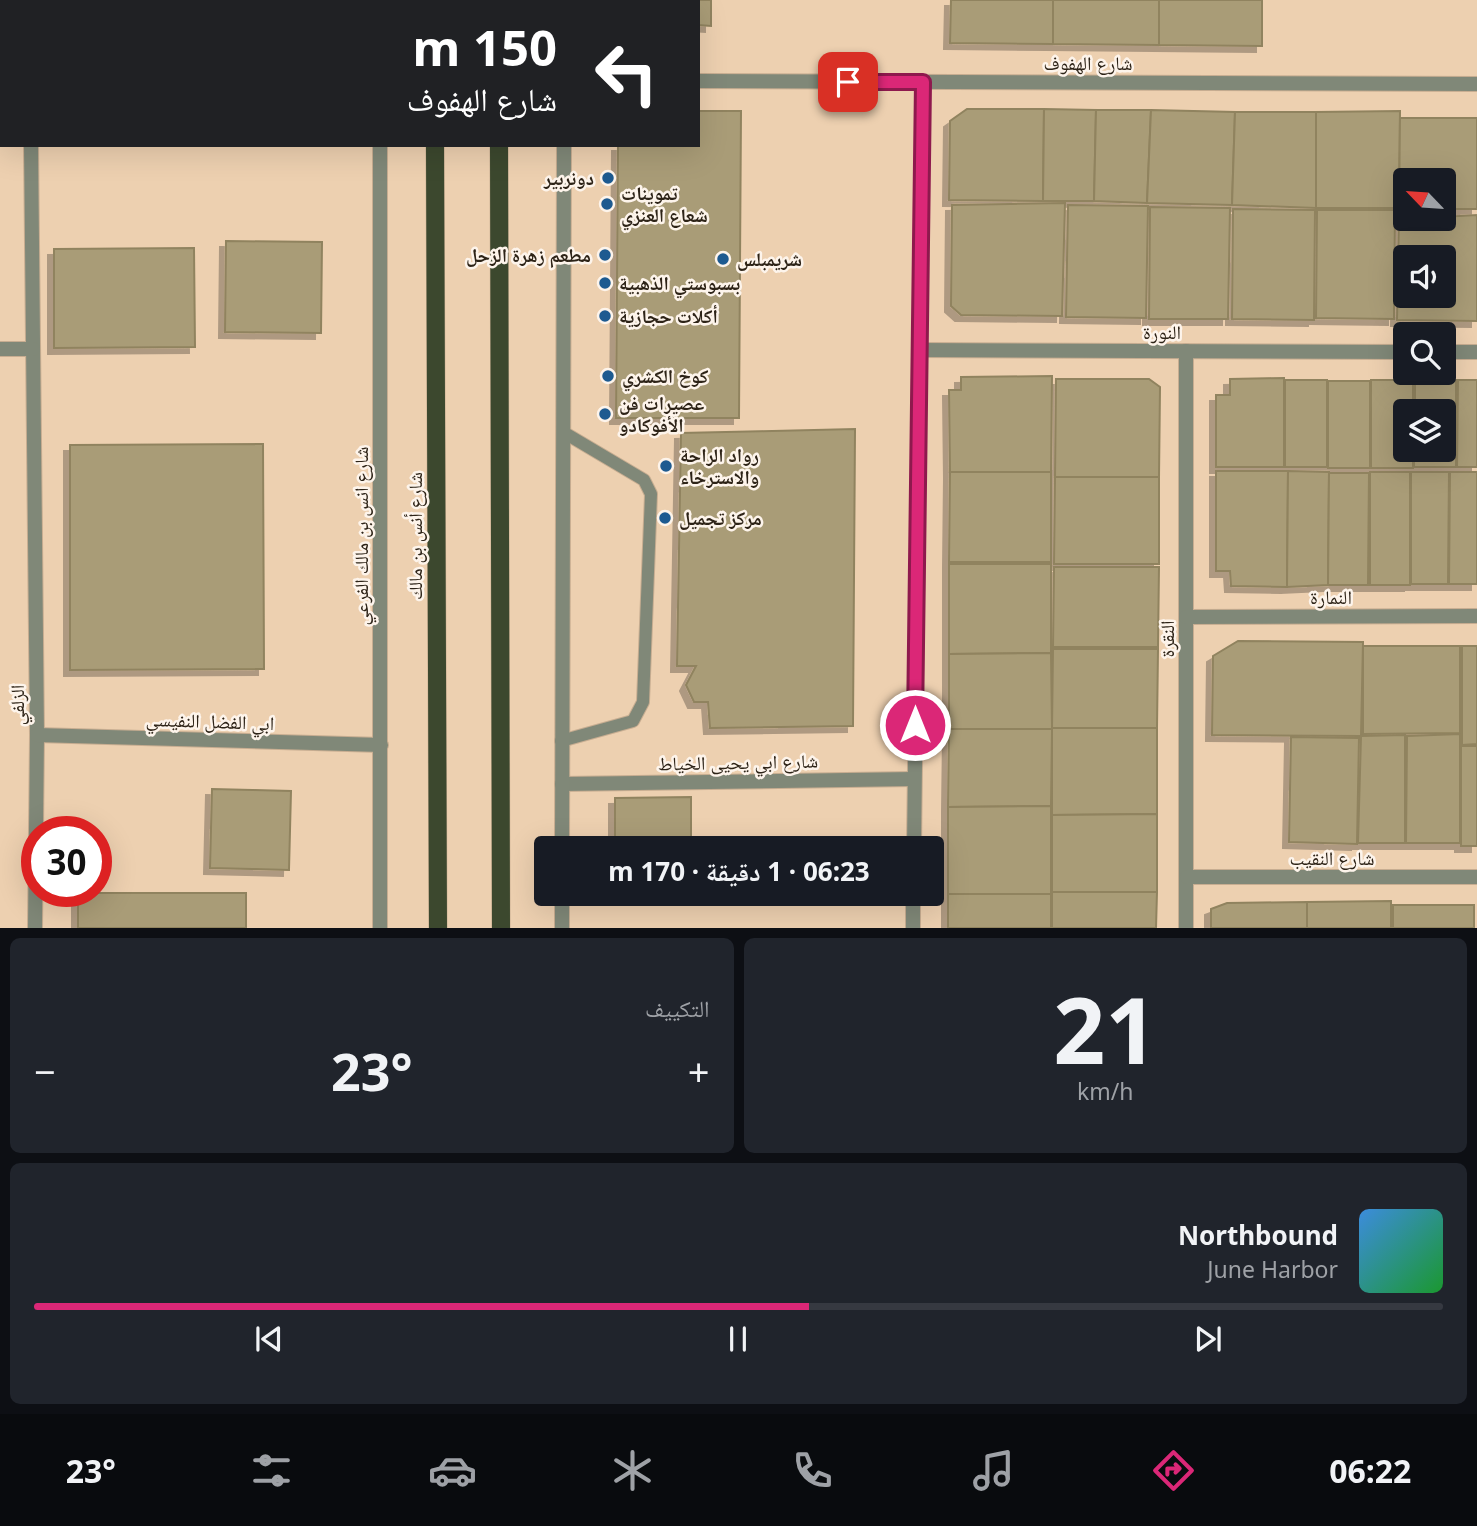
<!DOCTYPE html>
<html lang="ar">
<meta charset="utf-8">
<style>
:root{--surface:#171b24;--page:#20242c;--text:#f1f3f6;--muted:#9ea1a6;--line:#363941;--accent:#db2777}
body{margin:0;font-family:"Noto Sans","Noto Naskh Arabic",sans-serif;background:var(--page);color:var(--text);direction:rtl;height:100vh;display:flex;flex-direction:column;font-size:26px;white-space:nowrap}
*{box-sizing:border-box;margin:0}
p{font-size:23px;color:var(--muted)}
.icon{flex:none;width:38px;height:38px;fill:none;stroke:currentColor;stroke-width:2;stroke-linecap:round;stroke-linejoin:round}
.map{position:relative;height:928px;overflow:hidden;direction:ltr}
.panel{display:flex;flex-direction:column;gap:10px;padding:10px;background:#0d0f14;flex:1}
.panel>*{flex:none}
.guide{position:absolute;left:0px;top:0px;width:700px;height:147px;box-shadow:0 7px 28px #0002;direction:rtl;background:#202124;color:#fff;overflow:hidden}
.needle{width:46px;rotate:295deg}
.tools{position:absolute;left:1393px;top:168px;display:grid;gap:14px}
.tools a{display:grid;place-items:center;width:63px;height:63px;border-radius:7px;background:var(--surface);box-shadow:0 7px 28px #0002;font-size:35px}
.speed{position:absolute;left:21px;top:816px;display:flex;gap:14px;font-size:35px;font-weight:700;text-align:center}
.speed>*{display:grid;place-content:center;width:91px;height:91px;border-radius:50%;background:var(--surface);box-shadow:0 7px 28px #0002;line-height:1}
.speed .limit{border:10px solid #d22;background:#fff;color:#111}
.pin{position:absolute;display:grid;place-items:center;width:60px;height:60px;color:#fff;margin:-30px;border-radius:14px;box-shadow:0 4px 10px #0006}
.me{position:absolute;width:77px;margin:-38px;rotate:0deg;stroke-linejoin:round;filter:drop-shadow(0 0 5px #0008)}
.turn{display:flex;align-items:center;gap:24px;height:147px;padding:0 28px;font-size:32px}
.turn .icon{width:91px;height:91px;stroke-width:2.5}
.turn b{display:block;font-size:49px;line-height:60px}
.big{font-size:52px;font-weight:700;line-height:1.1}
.panel .card{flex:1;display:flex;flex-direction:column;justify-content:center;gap:10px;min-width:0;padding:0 24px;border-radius:10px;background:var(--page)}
.panel .dial{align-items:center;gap:0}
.dial b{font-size:91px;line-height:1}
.song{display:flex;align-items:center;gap:21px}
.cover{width:84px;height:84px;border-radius:10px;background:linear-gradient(135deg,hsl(210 70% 55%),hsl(130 70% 35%))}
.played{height:7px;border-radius:4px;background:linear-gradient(90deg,var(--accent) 55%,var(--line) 55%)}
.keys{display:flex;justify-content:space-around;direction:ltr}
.heat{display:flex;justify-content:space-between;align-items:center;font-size:38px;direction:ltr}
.panel .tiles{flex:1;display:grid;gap:10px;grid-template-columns:1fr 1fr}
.card:last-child{grid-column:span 2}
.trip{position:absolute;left:534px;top:836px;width:410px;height:70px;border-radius:7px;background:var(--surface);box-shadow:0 7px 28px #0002;font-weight:700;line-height:70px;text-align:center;direction:rtl}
.tabs{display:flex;height:112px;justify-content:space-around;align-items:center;background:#090b0e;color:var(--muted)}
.tabs .icon{width:49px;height:49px}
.tabs .selected{color:var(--accent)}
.tabs b{font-size:32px;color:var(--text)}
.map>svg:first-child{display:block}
</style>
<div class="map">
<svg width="1477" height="928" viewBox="0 0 1477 928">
<defs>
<filter id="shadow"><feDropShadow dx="-6" dy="6" stdDeviation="0" flood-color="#0004"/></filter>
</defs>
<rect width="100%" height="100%" fill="#edd0b0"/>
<g fill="#a99c77" stroke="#90835f" stroke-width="2" fill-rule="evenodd" filter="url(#shadow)">
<polygon points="0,0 250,0 2,2 0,12"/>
<polygon points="617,0 711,0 711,26 698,25 698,2"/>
<polygon points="951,0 1053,0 1053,44 950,43"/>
<polygon points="1053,0 1159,0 1159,45 1053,44"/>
<polygon points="1159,0 1262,0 1262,46 1159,45"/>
<polygon points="967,109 1044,109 1043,201 949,200 950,121"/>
<polygon points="1044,109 1096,110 1094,201 1043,201"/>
<polygon points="1096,110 1151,110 1147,203 1094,201"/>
<polygon points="1151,110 1235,112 1232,205 1147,203"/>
<polygon points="698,111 741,111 739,418 616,418 618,145 698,145"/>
<polygon points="1400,111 1399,208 1316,208 1316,112"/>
<polygon points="1235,112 1316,112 1316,208 1232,205"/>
<polygon points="1400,118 1477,118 1477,209 1444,209 1444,180 1405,180 1405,208 1399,208"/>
<polygon points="1065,203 1062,316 961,315 951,306 952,205"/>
<polygon points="1068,205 1148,206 1146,318 1066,317"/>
<polygon points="1150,207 1230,208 1228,319 1149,319"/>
<polygon points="1233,209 1315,210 1314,320 1232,319"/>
<polygon points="1317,210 1395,210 1394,319 1316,318"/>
<path d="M 1399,214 L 1405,215 L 1405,219 L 1477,215 L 1477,321 L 1397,320 ZM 1405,257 L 1444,257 L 1444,296 L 1405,296 Z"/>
<polygon points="226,241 322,242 321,333 225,332"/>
<polygon points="194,248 195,347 54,348 54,249"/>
<polygon points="1052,376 1051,472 950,472 949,390 961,390 961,377"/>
<polygon points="1284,378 1284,467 1216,467 1216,395 1230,395 1230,379"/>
<polygon points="1056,379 1149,379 1160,387 1159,477 1055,477"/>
<rect x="1285" y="380" width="42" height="87"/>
<polygon points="1371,380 1413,380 1413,411 1405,411 1405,450 1413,450 1413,468 1371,468"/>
<polygon points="1415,380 1456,380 1456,467 1414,467 1414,450 1444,450 1444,411 1415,411"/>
<polygon points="1458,380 1477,380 1477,467 1457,467"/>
<rect x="1328" y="381" width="42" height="87"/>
<polygon points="855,429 853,726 710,728 708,702 694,702 686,685 696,666 677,666 681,433"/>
<polygon points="263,444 264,669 70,670 70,445"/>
<polygon points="1216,471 1288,471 1287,587 1231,586 1230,571 1216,571"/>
<polygon points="1288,471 1329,472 1328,585 1287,587"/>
<polygon points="950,472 1051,472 1051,562 949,562"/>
<rect x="1370" y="472" width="40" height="113"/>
<polygon points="1411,472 1449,472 1448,584 1411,584"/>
<polygon points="1450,472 1477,472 1477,584 1449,584"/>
<polygon points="1329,473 1369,473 1368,585 1328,585"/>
<polygon points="1055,477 1159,477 1159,564 1054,564"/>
<polygon points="949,564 1051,564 1051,653 949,654"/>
<polygon points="1054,567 1159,567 1158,647 1053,647"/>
<polygon points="1238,641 1363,642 1361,736 1212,735 1213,656"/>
<polygon points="1363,646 1460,646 1460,733 1363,734"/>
<polygon points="1462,646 1477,646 1477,744 1462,745"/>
<polygon points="1053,649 1158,649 1157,728 1052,728"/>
<polygon points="1051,653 1052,729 949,729 949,654"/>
<polygon points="1052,728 1157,728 1157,814 1052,815"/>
<polygon points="949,729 1052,729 1051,806 948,807"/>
<polygon points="1460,734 1460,843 1406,843 1407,736"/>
<polygon points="1405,735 1405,843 1358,843 1361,736"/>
<polygon points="1291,737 1359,738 1357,844 1289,842"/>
<rect x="1461" y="746" width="16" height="100"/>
<polygon points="212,789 291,791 289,870 210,868"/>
<polygon points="691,797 691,849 615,849 615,798"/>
<polygon points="1051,806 1051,894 948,894 948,807"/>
<polygon points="1157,814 1157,892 1052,892 1052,815"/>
<polygon points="1052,892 1157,892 1156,928 1052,928"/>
<rect x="78" y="893" width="168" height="35"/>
<rect x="948" y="894" width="103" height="34"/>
<polygon points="1391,901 1391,928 1307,928 1307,902"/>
<polygon points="1307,902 1307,928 1211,928 1211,909 1227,903"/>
<rect x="1393" y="905" width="81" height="23"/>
</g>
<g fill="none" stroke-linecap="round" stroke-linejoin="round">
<g stroke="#c7ad91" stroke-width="14">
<polyline id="service" points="561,741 633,721 643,702 651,494 644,480 563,432"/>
</g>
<g stroke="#c7ad91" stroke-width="16">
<g id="minor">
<polyline points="0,72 2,72"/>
<polyline points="698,81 1477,84"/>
<polyline points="31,145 37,735 35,928"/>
<polyline points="0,349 33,349"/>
<polyline points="919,350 1405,352"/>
<polyline points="1186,351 1186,928"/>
<polyline points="1444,352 1477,352"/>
<polyline points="1186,617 1477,616"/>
<polyline points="37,735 381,745"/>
<polyline points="562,784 914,779"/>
<polyline points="914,849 923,82"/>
<polyline points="1187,877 1477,877"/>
<polyline points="913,928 913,894"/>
</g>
</g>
<g stroke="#c7ad91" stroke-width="16">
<g id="tertiary">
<polyline points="560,0 560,2"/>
<polyline points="386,2 386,0"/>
<polyline points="562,849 564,145"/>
<polyline points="562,894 562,928"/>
<polyline points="380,928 380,145"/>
</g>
</g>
<g stroke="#c7ad91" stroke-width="19">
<g id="primary">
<polyline points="434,0 434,2"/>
<polyline points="499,0 499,2"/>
<polyline points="435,145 438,928"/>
<polyline points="499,145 501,928"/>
</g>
</g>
<use href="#service" stroke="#808878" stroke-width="12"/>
<use href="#minor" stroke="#808878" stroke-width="14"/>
<use href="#tertiary" stroke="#808878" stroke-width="14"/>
<use href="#primary" stroke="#3c482e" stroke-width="18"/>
</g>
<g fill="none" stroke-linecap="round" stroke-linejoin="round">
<g stroke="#8e194d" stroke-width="18">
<polyline id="route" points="848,82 923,82 915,725"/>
</g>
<use href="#route" stroke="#db2777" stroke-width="12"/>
</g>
<g fill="#1d5a90" stroke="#fdf4eb" stroke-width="2.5">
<circle cx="608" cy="178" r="7"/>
<circle cx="607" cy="204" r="7"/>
<circle cx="605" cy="255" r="7"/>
<circle cx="723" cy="259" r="7"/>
<circle cx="605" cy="283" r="7"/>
<circle cx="605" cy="316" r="7"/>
<circle cx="608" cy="376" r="7"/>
<circle cx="605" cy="414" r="7"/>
<circle cx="666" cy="466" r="7"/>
<circle cx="665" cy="518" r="7"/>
</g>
<g text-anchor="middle" stroke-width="5" stroke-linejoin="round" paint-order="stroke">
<g font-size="19" fill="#2d2317" stroke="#fdf4eb">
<text x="1088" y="70">شارع الهفوف</text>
<text x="1162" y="339">النورة</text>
<text transform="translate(361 536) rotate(-90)" y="7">شارع انس بن مالك الفرعي</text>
<text transform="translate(415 536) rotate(-90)" y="7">شارع أنس بن مالك</text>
<text x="1331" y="604">النمارة</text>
<text transform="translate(1167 639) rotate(-90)" y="7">النقرة</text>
<text transform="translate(17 705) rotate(-90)" y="7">الزلفي</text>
<text transform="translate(210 721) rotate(2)" y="7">ابي الفضل النفيسي</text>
<text transform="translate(738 762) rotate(-1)" y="7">شارع ابي يحيى الخياط</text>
<text x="1332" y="865">شارع النقيب</text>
</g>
<g font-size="19" font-weight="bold" fill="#2d2317" stroke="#fdf4eb" text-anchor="start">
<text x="594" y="185" text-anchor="end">دونربير</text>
<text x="621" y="200">تموينات<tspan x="621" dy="22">شعاع العنزي</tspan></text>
<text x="591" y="262" text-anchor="end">مطعم زهرة الزحل</text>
<text x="737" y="266">شريمبلس</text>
<text x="619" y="290">بسبوستي الذهبية</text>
<text x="619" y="323">أكلات حجازية</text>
<text x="622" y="383">كوخ الكشري</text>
<text x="619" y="410">عصيرات فن<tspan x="619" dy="22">الأفوكادو</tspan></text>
<text x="680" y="462">رواد الراحة<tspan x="680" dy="22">والاسترخاء</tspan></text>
<text x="679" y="525">مركز تجميل</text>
</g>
</g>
</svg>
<div class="tools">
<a><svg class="needle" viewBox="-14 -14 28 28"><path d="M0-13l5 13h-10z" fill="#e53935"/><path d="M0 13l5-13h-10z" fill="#9ea1a6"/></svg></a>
<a><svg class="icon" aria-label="sound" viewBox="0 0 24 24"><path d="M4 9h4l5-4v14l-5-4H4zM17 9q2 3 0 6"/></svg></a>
<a><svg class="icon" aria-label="search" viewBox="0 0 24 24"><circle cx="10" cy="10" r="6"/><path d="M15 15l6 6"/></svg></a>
<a><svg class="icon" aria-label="layers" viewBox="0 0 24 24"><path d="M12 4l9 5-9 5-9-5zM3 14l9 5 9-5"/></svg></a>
</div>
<div class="speed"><div class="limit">30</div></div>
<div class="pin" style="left:848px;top:82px;background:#d93025"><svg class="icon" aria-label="arrive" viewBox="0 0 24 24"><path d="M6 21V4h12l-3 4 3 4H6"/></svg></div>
<svg class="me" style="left:915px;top:725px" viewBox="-20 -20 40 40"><circle r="17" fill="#db2777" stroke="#fff" stroke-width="3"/><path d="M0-11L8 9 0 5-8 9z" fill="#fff"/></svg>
<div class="trip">06:23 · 1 دقيقة · 170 m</div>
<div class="guide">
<div class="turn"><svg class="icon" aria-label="left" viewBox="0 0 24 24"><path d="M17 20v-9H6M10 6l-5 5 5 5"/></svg><div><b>150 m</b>شارع الهفوف</div></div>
</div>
</div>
<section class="panel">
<div class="tiles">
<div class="card dial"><b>21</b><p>km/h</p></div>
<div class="card"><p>التكييف</p>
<div class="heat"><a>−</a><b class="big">23°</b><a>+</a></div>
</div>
<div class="card">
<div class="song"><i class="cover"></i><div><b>Northbound</b><p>June Harbor</p></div></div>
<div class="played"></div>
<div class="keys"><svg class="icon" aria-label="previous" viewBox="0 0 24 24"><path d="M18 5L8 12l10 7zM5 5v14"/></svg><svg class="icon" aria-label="pause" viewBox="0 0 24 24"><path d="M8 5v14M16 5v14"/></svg><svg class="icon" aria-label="next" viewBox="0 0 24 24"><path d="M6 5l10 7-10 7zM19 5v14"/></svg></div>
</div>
</div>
</section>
<nav class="tabs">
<b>06:22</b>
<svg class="icon selected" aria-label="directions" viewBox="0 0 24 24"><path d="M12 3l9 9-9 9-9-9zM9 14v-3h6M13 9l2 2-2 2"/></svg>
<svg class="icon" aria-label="music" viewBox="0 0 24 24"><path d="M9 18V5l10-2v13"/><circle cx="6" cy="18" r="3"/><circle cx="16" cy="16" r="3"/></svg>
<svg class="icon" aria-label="phone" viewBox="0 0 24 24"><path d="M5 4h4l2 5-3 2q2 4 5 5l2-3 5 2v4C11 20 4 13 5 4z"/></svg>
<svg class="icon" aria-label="climate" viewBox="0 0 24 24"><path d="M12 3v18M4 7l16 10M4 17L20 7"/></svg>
<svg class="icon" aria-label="car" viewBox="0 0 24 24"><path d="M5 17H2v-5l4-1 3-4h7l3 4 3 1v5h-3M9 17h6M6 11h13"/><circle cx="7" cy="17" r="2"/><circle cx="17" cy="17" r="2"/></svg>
<svg class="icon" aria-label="filters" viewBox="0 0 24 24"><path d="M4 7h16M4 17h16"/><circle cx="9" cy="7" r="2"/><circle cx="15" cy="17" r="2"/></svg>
<b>23°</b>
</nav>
